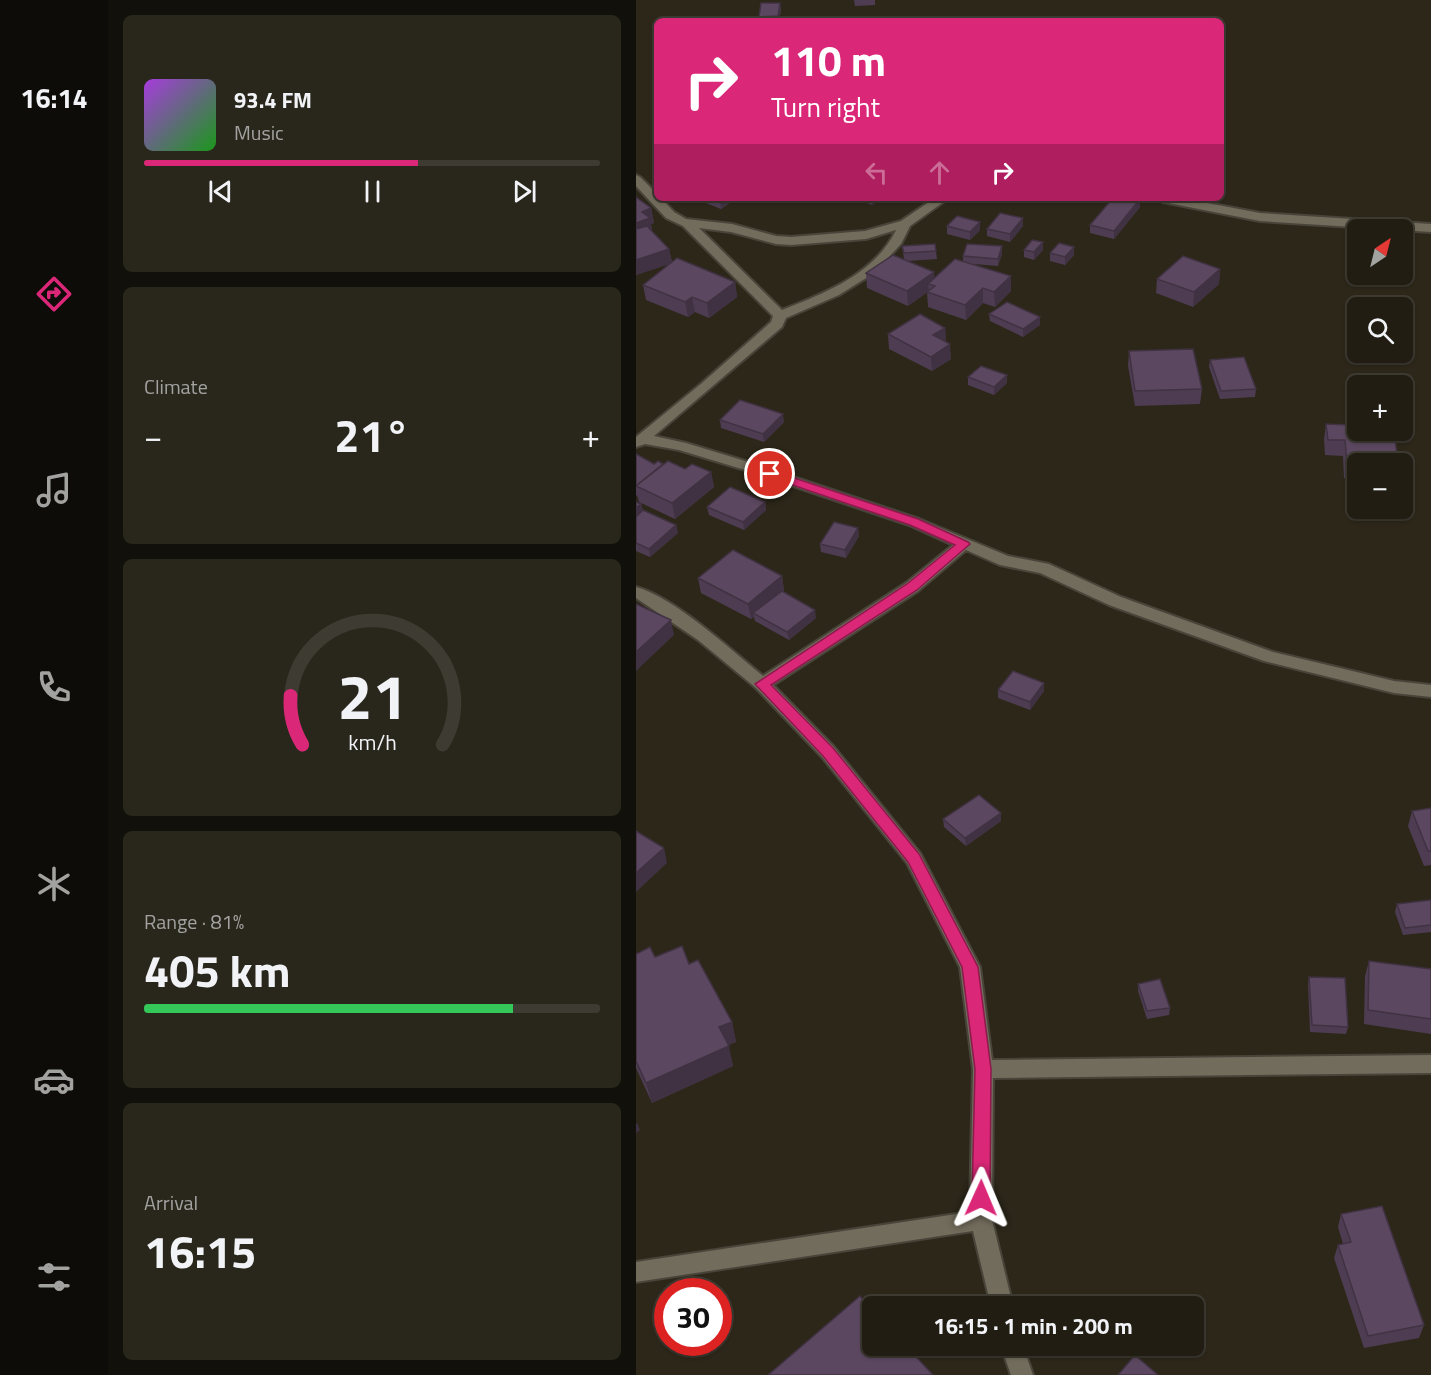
<!DOCTYPE html>
<meta charset="utf-8">
<style>
:root{--surface:#211d13;--page:#29261c;--text:#f1f3f6;--muted:#a2a2a0;--line:#3e3b33;--accent:#db2777}
body{margin:0;font-family:"Titillium Web",sans-serif;background:var(--page);color:var(--text);height:100vh;display:flex;flex-direction:column;font-size:22px;white-space:nowrap}
*{box-sizing:border-box;margin:0}
p{font-size:20px;color:var(--muted)}
.icon{flex:none;width:33px;height:33px;fill:none;stroke:currentColor;stroke-width:2;stroke-linecap:round;stroke-linejoin:round}
.map{position:relative;flex:1;overflow:hidden}
.drawer{display:flex;flex-direction:column;gap:15px;padding:15px;background:#12100a;width:528px}
.drawer>*{flex:none}
.hud{position:absolute;left:18px;top:18px;width:570px;height:183px;border-radius:9px;box-shadow:0 2px 4px #0004,0 0 0 2px var(--line);background:#db2777;color:#fff;overflow:hidden}
.needle{width:39px;rotate:35deg}
.controls{position:absolute;left:711px;top:219px;display:grid;gap:12px}
.controls a{display:grid;place-items:center;width:66px;height:66px;border-radius:9px;background:var(--surface);box-shadow:0 2px 4px #0004,0 0 0 2px var(--line);font-size:30px}
.speed{position:absolute;left:18px;top:1278px;display:flex;gap:12px;font-size:30px;font-weight:700;text-align:center}
.speed>*{display:grid;place-content:center;width:78px;height:78px;border-radius:50%;background:var(--surface);box-shadow:0 2px 4px #0004,0 0 0 2px var(--line);line-height:1}
.speed .limit{border:9px solid #d22;background:#fff;color:#111}
.pin{position:absolute;display:grid;place-items:center;width:51px;height:51px;color:#fff;margin:-26px;border:3px solid #fff;border-radius:50%;box-shadow:0 2px 6px #0007}
.me{position:absolute;width:66px;margin:-33px;rotate:1deg;stroke-linejoin:round;filter:drop-shadow(0 0 4px #0008)}
.turn{display:flex;align-items:center;gap:21px;height:126px;padding:0 18px;font-size:27px}
.turn .icon{width:78px;height:78px;stroke-width:2.5}
.turn b{display:block;font-size:42px;line-height:51px}
.lanes{display:flex;align-items:center;height:57px;padding:0 18px;background:#0003;justify-content:center;gap:30px;direction:ltr}
.lanes .off{opacity:.35}
.big{font-size:45px;font-weight:700;line-height:1.1}
.drawer .widget{flex:1;display:flex;flex-direction:column;justify-content:center;gap:9px;min-width:0;padding:0 21px;border-radius:9px;background:var(--page)}
.drawer .dial{align-items:center;gap:0}
.dial svg{height:156px;overflow:visible;fill:none;stroke:var(--line);stroke-width:7;stroke-linecap:round;text-anchor:middle}
.dial text{fill:var(--text);stroke:none}
.song{display:flex;align-items:center;gap:18px}
.cover{width:72px;height:72px;border-radius:9px;background:linear-gradient(135deg,hsl(280 70% 55%),hsl(120 70% 35%))}
.played{height:6px;border-radius:3px;background:linear-gradient(90deg,var(--accent) 60%,var(--line) 60%)}
.keys{display:flex;justify-content:space-around;direction:ltr}
.heat{display:flex;justify-content:space-between;align-items:center;font-size:33px;direction:ltr}
.charge{height:9px;border-radius:4px;background:linear-gradient(90deg,#34c759 81%,var(--line) 0)}
.trip{position:absolute;left:226px;top:1296px;width:342px;height:60px;border-radius:9px;background:var(--surface);box-shadow:0 2px 4px #0004,0 0 0 2px var(--line);font-weight:700;line-height:60px;text-align:center}
main{display:flex;flex:1;min-height:0}
.tab-bar{display:flex;flex-direction:column;width:108px;justify-content:space-around;align-items:center;background:#0d0c08;color:var(--muted)}
.tab-bar .icon{width:42px;height:42px}
.tab-bar .active{color:var(--accent)}
.tab-bar b{font-size:27px;color:var(--text)}
.map>svg:first-child{display:block}
</style>
<main>
<nav class="tab-bar">
<b>16:14</b>
<svg class="icon active" aria-label="directions" viewBox="0 0 24 24"><path d="M12 3l9 9-9 9-9-9zM9 14v-3h6M13 9l2 2-2 2"/></svg>
<svg class="icon" aria-label="music" viewBox="0 0 24 24"><path d="M9 18V5l10-2v13"/><circle cx="6" cy="18" r="3"/><circle cx="16" cy="16" r="3"/></svg>
<svg class="icon" aria-label="phone" viewBox="0 0 24 24"><path d="M5 4h4l2 5-3 2q2 4 5 5l2-3 5 2v4C11 20 4 13 5 4z"/></svg>
<svg class="icon" aria-label="climate" viewBox="0 0 24 24"><path d="M12 3v18M4 7l16 10M4 17L20 7"/></svg>
<svg class="icon" aria-label="car" viewBox="0 0 24 24"><path d="M5 17H2v-5l4-1 3-4h7l3 4 3 1v5h-3M9 17h6M6 11h13"/><circle cx="7" cy="17" r="2"/><circle cx="17" cy="17" r="2"/></svg>
<svg class="icon" aria-label="filters" viewBox="0 0 24 24"><path d="M4 7h16M4 17h16"/><circle cx="9" cy="7" r="2"/><circle cx="15" cy="17" r="2"/></svg>
</nav>
<section class="drawer">
<div class="widget">
<div class="song"><i class="cover"></i><div><b>93.4 FM</b><p>Music</p></div></div>
<div class="played"></div>
<div class="keys"><svg class="icon" aria-label="previous" viewBox="0 0 24 24"><path d="M18 5L8 12l10 7zM5 5v14"/></svg><svg class="icon" aria-label="pause" viewBox="0 0 24 24"><path d="M8 5v14M16 5v14"/></svg><svg class="icon" aria-label="next" viewBox="0 0 24 24"><path d="M6 5l10 7-10 7zM19 5v14"/></svg></div>
</div>
<div class="widget"><p>Climate</p>
<div class="heat"><a>−</a><b class="big">21°</b><a>+</a></div>
</div>
<div class="widget dial"><svg viewBox="0 0 100 80">
<path d="M14 69A42 42 0 1 1 86 69"/>
<path d="M14 69A42 42 0 0 1 8 44" stroke="#db2777"/>
<text x="50" y="56" font-size="32" font-weight="700">21</text>
<text x="50" y="72" font-size="11">km/h</text>
</svg></div>
<div class="widget"><p>Range · 81%</p><b class="big">405 km</b><div class="charge"></div></div>
<div class="widget"><p>Arrival</p><b class="big">16:15</b></div>
</section>
<div class="map">
<svg width="795" height="1375" viewBox="0 0 795 1375">
<rect width="100%" height="100%" fill="#2c2719"/>
<g fill="none" stroke-linecap="round" stroke-linejoin="round">
<g stroke="#484439" stroke-width="4">
<g id="minor">
<path d="M 0,175 L 4,177 L 21,194 L 21,198 L 25,198 L 38,212 L 50,219 L 96,224 L 140,236 L 155,237 L 229,231 L 265,221 L 299,198 L 313,198 L 274,226 L 265,244 L 238,273 L 203,295 L 150,318 L 146,327 L 18,436 L 50,443 L 119,464 L 283,519 L 372,556 L 413,564 L 485,597 L 637,652 L 758,681 L 795,685 L 795,697 L 758,693 L 628,661 L 473,605 L 404,573 L 364,565 L 330,550 L 282,591 L 137,685 L 198,747 L 284,853 L 344,967 L 356,1060 L 795,1055 L 795,1073 L 357,1078 L 356,1220 L 377,1306 L 355,1306 L 337,1231 L 0,1282 L 0,1262 L 334,1212 L 337,1069 L 324,967 L 271,863 L 186,757 L 120,688 L 62,640 L 0,598 L 0,587 C 38,597 95,650 127,676 L 270,583 L 317,545 L 273,525 L 109,470 L 43,450 L 9,444 L 0,447 L 0,437 L 66,383 L 135,322 L 137,316 L 47,226 L 30,218 L 0,186 ZM 63,228 L 95,232 L 140,244 L 155,245 L 230,239 L 260,230 C 239,274 189,293 146,310 Z"/>
<polygon points="521,198 545,198 624,213 795,224 795,232 624,221 527,202"/>
<polygon points="365,1346 387,1346 397,1375 375,1375"/>
</g>
</g>
<use href="#minor" fill="#726c5c" fill-rule="evenodd"/>
</g>
<g fill="#4e3d52">
<polygon points="218,0 239,0 239,5 219,6"/>
<polygon points="144,3 145,10 143,21 124,21 123,17"/>
<polygon points="64,198 101,198 85,209 65,201"/>
<polygon points="219,198 247,198 236,205"/>
<polygon points="504,207 478,239 454,233 454,225"/>
<polygon points="15,208 18,223 15,224 16,231 33,249 36,262 99,282 101,297 73,318 59,312 52,317 10,300 7,285 33,264 0,275"/>
<polygon points="311,226 344,230 334,240 311,234"/>
<polygon points="387,226 374,242 351,236 351,229"/>
<polygon points="266,246 300,251 301,259 272,261 298,272 298,278 327,261 327,256 366,246 366,254 362,266 337,264 375,276 375,291 359,307 347,303 330,320 292,307 291,292 293,291 272,306 231,288 230,273 268,259"/>
<polygon points="438,247 438,255 429,265 414,261 414,253"/>
<polygon points="388,250 407,250 398,260 388,257"/>
<polygon points="584,269 583,284 557,307 520,293 521,279"/>
<polygon points="353,314 404,325 387,337 354,321"/>
<polygon points="309,328 310,342 315,359 296,371 253,349 252,334"/>
<polygon points="493,351 566,389 564,404 499,406 492,366"/>
<polygon points="574,360 620,389 619,397 584,399 573,367"/>
<polygon points="371,375 371,383 358,395 332,385 332,377"/>
<polygon points="712,410 722,464 722,479 708,478 707,456 689,455 688,439 690,424 709,425"/>
<polygon points="84,420 148,422 128,442 85,428"/>
<polygon points="0,454 18,464 27,464 49,469 75,472 78,487 39,519 3,502 1,495 0,496"/>
<polygon points="0,502 5,504 7,511 40,525 42,533 14,557 0,551"/>
<polygon points="129,502 130,510 108,530 73,515 71,507"/>
<polygon points="222,528 223,536 210,558 185,552 184,544"/>
<polygon points="146,576 148,591 147,592 180,618 153,640 119,621 118,617 115,619 65,593 62,578"/>
<polygon points="408,683 408,691 394,710 362,698 362,690"/>
<polygon points="795,808 795,865 788,866 772,826 776,811"/>
<polygon points="307,819 365,821 330,846 308,827"/>
<polygon points="795,900 795,932 767,935 759,912 761,904"/>
<polygon points="0,954 53,964 96,1022 100,1042 92,1045 97,1066 16,1103 0,1068"/>
<polygon points="733,961 795,969 795,1034 728,1024 729,976"/>
<polygon points="673,977 712,1027 710,1034 674,1032 672,984"/>
<polygon points="502,984 534,1008 533,1015 511,1019 502,991"/>
<polygon points="705,1214 788,1325 783,1338 728,1348 698,1258 702,1245 707,1244 702,1227"/>
</g>
<g fill="#403242">
<polygon points="144,3 145,10 143,21 142,16"/>
<polygon points="89,198 101,198 85,209 84,201"/>
<polygon points="236,198 247,198 236,205"/>
<polygon points="504,199 504,207 478,239 478,231"/>
<polygon points="15,208 18,223 15,224 16,232 0,239 0,223 6,212"/>
<polygon points="387,218 387,226 374,242 374,234"/>
<polygon points="344,222 344,230 334,240 334,232"/>
<polygon points="407,242 407,250 398,260 398,252"/>
<polygon points="366,246 366,254 362,266 362,259"/>
<polygon points="438,247 438,255 429,265 429,257"/>
<polygon points="33,249 36,263 0,275 0,260"/>
<polygon points="584,269 583,284 557,307 558,292"/>
<polygon points="298,272 299,286 292,284 293,291 272,306 271,291"/>
<polygon points="375,276 375,291 359,307 358,292"/>
<polygon points="99,282 101,297 73,318 71,303"/>
<polygon points="347,288 347,303 330,320 329,305"/>
<polygon points="56,297 59,312 52,317 49,302"/>
<polygon points="404,317 404,325 387,337 387,329"/>
<polygon points="309,328 310,342 297,335"/>
<polygon points="314,344 315,359 296,371 295,357"/>
<polygon points="371,375 371,383 358,395 358,387"/>
<polygon points="147,414 148,422 128,442 127,434"/>
<polygon points="75,472 78,487 39,519 36,503"/>
<polygon points="129,502 130,510 108,530 107,522"/>
<polygon points="5,504 7,512 0,518 0,508"/>
<polygon points="40,525 42,533 14,557 13,549"/>
<polygon points="222,528 223,536 210,558 209,550"/>
<polygon points="146,576 148,591 121,615 117,613 118,617 115,619 112,604"/>
<polygon points="179,610 180,618 153,640 151,632"/>
<polygon points="35,620 38,635 0,671 0,652"/>
<polygon points="408,683 408,691 394,710 394,702"/>
<polygon points="365,813 365,821 330,846 329,838"/>
<polygon points="28,848 31,863 0,892 0,873"/>
<polygon points="96,1022 100,1042 88,1047 83,1027"/>
<polygon points="93,1046 97,1066 16,1103 10,1083"/>
<polygon points="1,1123 4,1130 0,1133 0,1124"/>
</g>
<g fill="#5b475f" stroke="#403242" stroke-width="1.5">
<polygon points="125,3 144,3 142,16 123,17"/>
<polygon points="0,197 15,208 6,212 14,218 0,223"/>
<polygon points="75,198 89,198 84,201"/>
<polygon points="477,198 499,198 504,199 478,231 454,225"/>
<polygon points="364,213 387,218 374,234 351,229"/>
<polygon points="321,216 344,222 334,232 311,226"/>
<polygon points="11,226 33,249 0,260 0,229"/>
<polygon points="396,240 407,242 398,252 388,250"/>
<polygon points="423,243 438,247 429,257 414,253"/>
<polygon points="299,244 300,251 268,253 266,246"/>
<polygon points="331,244 366,246 362,259 327,256"/>
<polygon points="257,255 298,272 271,291 230,273"/>
<polygon points="547,256 584,269 558,292 521,279"/>
<polygon points="41,258 99,282 71,303 56,297 49,302 7,285"/>
<polygon points="319,259 375,276 358,292 347,288 329,305 291,292 299,286 292,284"/>
<polygon points="371,302 404,317 387,329 353,314"/>
<polygon points="284,314 309,328 297,335 314,344 295,357 252,334"/>
<polygon points="557,349 566,389 499,391 493,351"/>
<polygon points="608,357 620,389 585,391 574,360"/>
<polygon points="345,366 371,375 358,387 332,377"/>
<polygon points="104,400 147,414 127,434 84,420"/>
<polygon points="712,410 722,411 722,430 758,430 762,464 711,463 709,440 692,440 690,424 713,425"/>
<polygon points="0,454 18,464 22,461 27,464 0,486"/>
<polygon points="32,461 49,469 56,464 75,472 36,503 0,486"/>
<polygon points="94,487 129,502 107,522 71,507"/>
<polygon points="0,502 5,504 0,508"/>
<polygon points="7,510 40,525 13,549 0,543 0,517"/>
<polygon points="198,522 222,528 209,550 184,544"/>
<polygon points="97,550 146,576 112,604 62,578"/>
<polygon points="146,591 179,610 151,632 117,613"/>
<polygon points="0,604 35,620 0,652"/>
<polygon points="377,671 408,683 394,702 362,690"/>
<polygon points="343,795 365,813 329,838 307,819"/>
<polygon points="795,808 795,851 792,851 776,811"/>
<polygon points="0,831 28,848 0,873"/>
<polygon points="795,900 795,925 769,928 761,904"/>
<polygon points="46,946 53,964 62,960 96,1022 83,1027 93,1046 10,1083 0,1061 0,954 14,947 19,957"/>
<polygon points="733,961 795,969 795,1019 732,1010"/>
<polygon points="673,977 709,978 712,1027 676,1025"/>
<polygon points="524,979 534,1008 511,1011 502,984"/>
<polygon points="746,1206 788,1325 732,1336 702,1245 715,1242 705,1214"/>
<polygon points="224,1296 237,1310 237,1346 270,1346 297,1375 132,1375"/>
<polygon points="499,1355 522,1375 482,1375"/>
</g>
<polygon fill="#db2777" stroke="#8e194d" stroke-width="1.5" points="134,470 282,519 332,542 334,544 281,590 135,685 197,748 283,854 342,967 355,1069 354,1198 351,1204 345,1206 339,1204 336,1198 339,1069 326,967 272,862 187,756 119,684 271,584 319,545 274,525 130,476 130,471"/>
</svg>
<div class="controls">
<a><svg class="needle" viewBox="-14 -14 28 28"><path d="M0-13l5 13h-10z" fill="#e53935"/><path d="M0 13l5-13h-10z" fill="#a2a2a0"/></svg></a>
<a><svg class="icon" aria-label="search" viewBox="0 0 24 24"><circle cx="10" cy="10" r="6"/><path d="M15 15l6 6"/></svg></a>
<a>+</a>
<a>−</a>
</div>
<div class="speed"><div class="limit">30</div></div>
<div class="pin" style="left:134px;top:474px;background:#d93025"><svg class="icon" aria-label="arrive" viewBox="0 0 24 24"><path d="M6 21V4h12l-3 4 3 4H6"/></svg></div>
<svg class="me" style="left:345px;top:1198px" viewBox="-20 -20 40 40"><path d="M0-17L14 15 0 8-14 15z" fill="#db2777" stroke="#fff" stroke-width="4"/></svg>
<div class="trip">16:15 · 1 min · 200 m</div>
<div class="hud">
<div class="turn"><svg class="icon" aria-label="right" viewBox="0 0 24 24"><path d="M7 20v-9h11M14 6l5 5-5 5"/></svg><div><b>110 m</b>Turn right</div></div>
<div class="lanes"><svg class="icon off" aria-label="left" viewBox="0 0 24 24"><path d="M17 20v-9H6M10 6l-5 5 5 5"/></svg><svg class="icon off" aria-label="ahead" viewBox="0 0 24 24"><path d="M12 20V5M6 11l6-6 6 6"/></svg><svg class="icon" aria-label="right" viewBox="0 0 24 24"><path d="M7 20v-9h11M14 6l5 5-5 5"/></svg></div>
</div>
</div>
</main>
